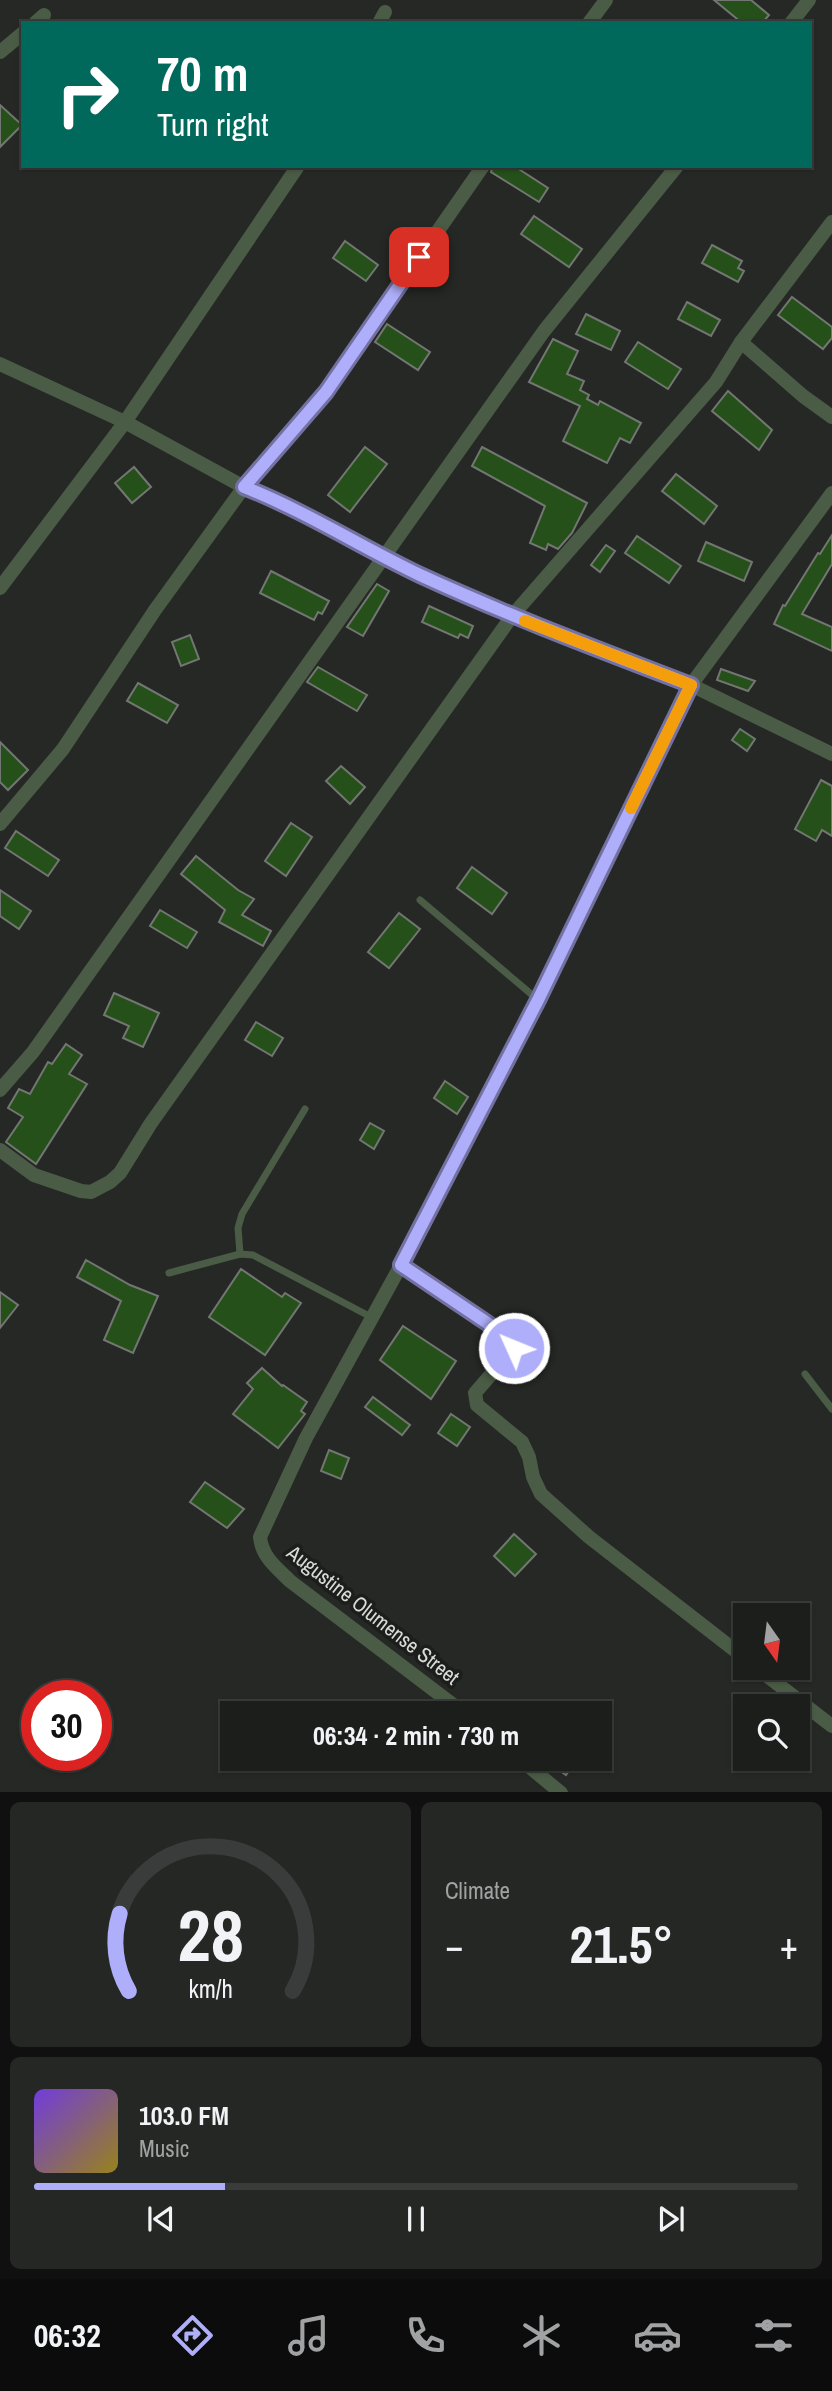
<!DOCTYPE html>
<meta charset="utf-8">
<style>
:root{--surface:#1c1e1c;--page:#252725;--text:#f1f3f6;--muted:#a0a2a3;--line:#3a3c3b;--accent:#afaefa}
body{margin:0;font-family:"Archivo Narrow",sans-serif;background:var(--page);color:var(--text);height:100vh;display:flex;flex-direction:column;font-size:26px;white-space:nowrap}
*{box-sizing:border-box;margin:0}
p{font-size:23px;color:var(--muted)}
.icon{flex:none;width:38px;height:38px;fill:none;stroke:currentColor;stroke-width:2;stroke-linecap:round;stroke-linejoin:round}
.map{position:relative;height:1792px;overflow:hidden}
.drawer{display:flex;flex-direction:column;gap:10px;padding:10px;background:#0f100f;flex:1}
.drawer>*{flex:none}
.guide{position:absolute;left:21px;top:21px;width:791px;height:147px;border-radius:0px;box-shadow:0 2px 5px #0004,0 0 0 2px var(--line);background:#00695c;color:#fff;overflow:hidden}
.needle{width:46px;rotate:166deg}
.controls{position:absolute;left:733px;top:1603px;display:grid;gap:14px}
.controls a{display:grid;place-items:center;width:77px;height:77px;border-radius:0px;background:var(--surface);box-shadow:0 2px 5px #0004,0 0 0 2px var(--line);font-size:35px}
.speed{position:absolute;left:21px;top:1680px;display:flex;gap:14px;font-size:35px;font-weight:700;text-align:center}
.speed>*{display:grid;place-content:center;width:91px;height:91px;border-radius:50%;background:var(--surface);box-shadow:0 2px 5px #0004,0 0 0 2px var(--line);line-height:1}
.speed .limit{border:10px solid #d22;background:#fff;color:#111}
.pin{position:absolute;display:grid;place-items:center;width:60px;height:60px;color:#fff;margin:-30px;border-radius:14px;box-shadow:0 4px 10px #0006}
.me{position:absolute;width:77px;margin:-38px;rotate:314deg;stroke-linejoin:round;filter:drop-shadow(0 0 5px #0008)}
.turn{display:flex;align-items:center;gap:24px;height:147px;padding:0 21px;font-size:32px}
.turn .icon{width:91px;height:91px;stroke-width:2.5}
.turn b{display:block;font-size:49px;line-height:60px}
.big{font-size:52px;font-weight:800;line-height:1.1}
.drawer .tile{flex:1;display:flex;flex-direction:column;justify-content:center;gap:10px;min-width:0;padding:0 24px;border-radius:10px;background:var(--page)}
.drawer .dial{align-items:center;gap:0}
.dial svg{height:182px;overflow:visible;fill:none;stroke:var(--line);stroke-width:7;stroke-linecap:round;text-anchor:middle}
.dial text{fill:var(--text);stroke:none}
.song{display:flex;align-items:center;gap:21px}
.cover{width:84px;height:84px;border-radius:10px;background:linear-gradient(135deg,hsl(260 70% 55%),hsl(50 70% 35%))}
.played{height:7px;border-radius:4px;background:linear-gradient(90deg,var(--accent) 25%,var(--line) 25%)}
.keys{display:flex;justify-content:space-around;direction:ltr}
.heat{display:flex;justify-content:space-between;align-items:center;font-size:38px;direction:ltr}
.drawer .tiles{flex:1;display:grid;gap:10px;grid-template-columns:1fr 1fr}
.tile:last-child{grid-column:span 2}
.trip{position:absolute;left:220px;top:1701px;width:392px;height:70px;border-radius:0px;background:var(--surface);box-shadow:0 2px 5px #0004,0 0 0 2px var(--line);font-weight:800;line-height:70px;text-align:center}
.tabs{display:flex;height:112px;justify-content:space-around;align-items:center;background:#0b0c0b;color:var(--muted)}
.tabs .icon{width:49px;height:49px}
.tabs .on{color:var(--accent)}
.tabs b{font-size:32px;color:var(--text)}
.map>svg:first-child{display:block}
</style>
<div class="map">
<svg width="832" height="1793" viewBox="0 0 832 1793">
<rect width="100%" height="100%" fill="#262825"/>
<g fill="#25501a" stroke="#737672" stroke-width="2">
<polygon points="714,0 751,0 769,15 762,23 742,23"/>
<polygon points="0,105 22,125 0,147"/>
<polygon points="493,166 514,166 548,188 539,202 491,172"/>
<polygon points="534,216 582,249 569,267 521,234"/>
<polygon points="345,241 378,265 366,281 333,258"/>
<polygon points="712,245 742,261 738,268 744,271 738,282 702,263"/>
<polygon points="792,297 832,327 832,338 823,349 778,315"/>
<polygon points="687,302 720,320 711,336 678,319"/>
<polygon points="586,314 620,331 611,350 576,334"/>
<polygon points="387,324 430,352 418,370 375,342"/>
<polygon points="553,339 578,351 567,374 584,381 580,390 589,395 587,399 598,405 600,401 641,423 630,443 620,438 607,463 563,441 580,406 529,382"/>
<polygon points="638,342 681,369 668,389 625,362"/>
<polygon points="728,391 772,430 759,450 712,411"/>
<polygon points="365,447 387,464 350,512 328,495"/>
<polygon points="482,447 587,503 572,533 558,549 548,544 546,550 530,543 545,506 472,466"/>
<polygon points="134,467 151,487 132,503 115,483"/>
<polygon points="676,474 717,506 704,524 662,491"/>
<polygon points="832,535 832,564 802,614 832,627 832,651 774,624 783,605 785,606 818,553 820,554"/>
<polygon points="637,536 681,566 669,583 625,553"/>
<polygon points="706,542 752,562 744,581 698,561"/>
<polygon points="606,545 615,551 600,572 591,565"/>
<polygon points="271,571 329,601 322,614 318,612 314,620 260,593"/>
<polygon points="377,584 389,591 363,636 347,627"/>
<polygon points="429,606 473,626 468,638 460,634 458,638 422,622"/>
<polygon points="190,635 199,659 181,666 172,642"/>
<polygon points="318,667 367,695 357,711 307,682"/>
<polygon points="721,669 755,681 748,691 717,680"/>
<polygon points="138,683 178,705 167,723 127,701"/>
<polygon points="740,729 755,739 747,751 732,740"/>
<polygon points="0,742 28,770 8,790 0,782"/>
<polygon points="341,766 365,787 350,804 326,781"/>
<polygon points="821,780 832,786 832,836 822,830 816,841 795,829"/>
<polygon points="291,823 312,837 286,876 265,861"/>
<polygon points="16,831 59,860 48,876 5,848"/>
<polygon points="196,856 238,890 254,899 242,915 271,931 263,946 219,922 225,910 181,874"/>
<polygon points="472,867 507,893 492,914 457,888"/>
<polygon points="0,890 31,911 19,929 0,916"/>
<polygon points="160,910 197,932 187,948 150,926"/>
<polygon points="399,913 420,929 389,968 368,952"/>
<polygon points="114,993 159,1013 143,1047 123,1038 129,1026 104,1015"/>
<polygon points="256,1022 283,1038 272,1056 245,1040"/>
<polygon points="66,1044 82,1055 69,1074 87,1084 36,1164 6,1142 23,1117 8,1108 19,1089 30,1094 48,1062 52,1064"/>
<polygon points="445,1081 468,1097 457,1114 434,1098"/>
<polygon points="370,1123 384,1131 374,1149 360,1140"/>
<polygon points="86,1260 130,1285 158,1296 133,1353 104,1340 121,1301 77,1277"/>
<polygon points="241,1269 282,1297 285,1293 301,1303 265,1355 209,1317"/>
<polygon points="0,1292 18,1305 0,1328"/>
<polygon points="403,1326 456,1361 431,1399 380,1360"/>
<polygon points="262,1368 282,1386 283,1385 307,1402 301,1411 305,1414 278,1448 233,1414 253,1389 247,1383"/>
<polygon points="373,1397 410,1425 402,1435 365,1407"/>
<polygon points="451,1414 470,1427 457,1446 438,1433"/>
<polygon points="329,1450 349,1458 341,1479 321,1471"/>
<polygon points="205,1482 244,1509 227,1528 190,1502"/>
<polygon points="514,1534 536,1554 515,1576 494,1556"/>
<polygon points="543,1759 577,1759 566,1775"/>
</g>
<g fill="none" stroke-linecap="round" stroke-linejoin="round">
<g stroke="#4a5c45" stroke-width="7">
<polyline points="420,900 537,999"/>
<polyline points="240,1254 238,1228 242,1214 305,1109"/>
<polyline points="169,1273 240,1254 253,1255 371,1317"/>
<polyline points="805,1374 832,1409"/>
</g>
<g stroke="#4a5c45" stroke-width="14">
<polyline points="35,23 44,15"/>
<polyline points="379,23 385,12"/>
<polyline points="589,23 606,0"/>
<polyline points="791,23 809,0"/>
<polyline points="0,52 23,33"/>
<polyline points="741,342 803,396 832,417"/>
<polyline points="0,364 125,422 244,487 271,498 417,573 512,616 691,685 832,754"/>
<polyline points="0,588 125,422 298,166"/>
<polyline points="0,824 63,749 155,610 244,487 326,392 483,166"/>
<polyline points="0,1090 33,1052 544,331 677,166"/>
<polyline points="0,1150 34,1175 81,1191 91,1192 110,1182 120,1173 151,1123 512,616 716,382 741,342 832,222"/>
<polyline points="401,1265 511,1339 514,1348 475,1393 477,1405 522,1442 529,1457 533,1477 541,1494 589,1537 746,1659"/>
<polyline points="757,1668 832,1726"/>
<path d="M 464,1713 L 290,1581 C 276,1567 262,1557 260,1537 L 306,1438 L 401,1265 L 538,1000 L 691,685 L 832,493"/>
<polyline points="520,1759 561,1793"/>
</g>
</g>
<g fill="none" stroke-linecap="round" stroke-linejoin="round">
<g stroke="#7271a2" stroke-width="18">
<path id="route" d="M 419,257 L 326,392 L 244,487 C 305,511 361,547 420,575 C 509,616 600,650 691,685 L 538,1000 L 401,1265 L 511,1339 L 514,1348"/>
</g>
<use href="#route" stroke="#afaefa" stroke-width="12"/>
<polyline stroke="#f59e0b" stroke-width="12" points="525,621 691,685 631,808"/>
</g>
<g text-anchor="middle" stroke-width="7" stroke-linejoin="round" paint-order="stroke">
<g font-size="21" fill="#d9dbd9" stroke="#1c1e1c">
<text transform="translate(373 1615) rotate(38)" y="7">Augustine Olumense Street</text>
</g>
</g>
</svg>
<div class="controls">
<a><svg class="needle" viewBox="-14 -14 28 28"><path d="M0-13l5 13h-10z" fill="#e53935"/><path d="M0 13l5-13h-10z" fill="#a0a2a3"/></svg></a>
<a><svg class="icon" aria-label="search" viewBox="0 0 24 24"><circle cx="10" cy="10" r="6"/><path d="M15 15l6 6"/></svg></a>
</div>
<div class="speed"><div class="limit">30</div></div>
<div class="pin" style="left:419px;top:257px;background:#d93025"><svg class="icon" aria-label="arrive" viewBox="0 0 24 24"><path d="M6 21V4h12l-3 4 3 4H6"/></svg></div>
<svg class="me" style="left:514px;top:1348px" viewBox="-20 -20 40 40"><circle r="17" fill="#afaefa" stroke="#fff" stroke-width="3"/><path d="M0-11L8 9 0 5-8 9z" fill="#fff"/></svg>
<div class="trip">06:34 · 2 min · 730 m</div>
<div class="guide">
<div class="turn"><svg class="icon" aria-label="right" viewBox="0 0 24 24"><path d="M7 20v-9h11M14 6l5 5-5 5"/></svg><div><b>70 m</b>Turn right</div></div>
</div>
</div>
<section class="drawer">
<div class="tiles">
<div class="tile dial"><svg viewBox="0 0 100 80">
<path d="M14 69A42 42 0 1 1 86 69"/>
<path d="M14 69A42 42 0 0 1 10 35" stroke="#afaefa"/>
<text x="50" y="56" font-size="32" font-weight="700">28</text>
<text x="50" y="72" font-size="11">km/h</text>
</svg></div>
<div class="tile"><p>Climate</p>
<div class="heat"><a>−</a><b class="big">21.5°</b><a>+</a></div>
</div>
<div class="tile">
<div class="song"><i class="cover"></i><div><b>103.0 FM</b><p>Music</p></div></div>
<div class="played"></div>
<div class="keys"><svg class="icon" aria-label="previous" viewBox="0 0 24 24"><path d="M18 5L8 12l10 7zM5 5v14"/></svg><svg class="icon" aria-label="pause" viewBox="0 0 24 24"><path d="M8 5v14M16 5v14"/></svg><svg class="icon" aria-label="next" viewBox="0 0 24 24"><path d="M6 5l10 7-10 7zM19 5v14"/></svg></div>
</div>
</div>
</section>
<nav class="tabs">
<b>06:32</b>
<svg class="icon on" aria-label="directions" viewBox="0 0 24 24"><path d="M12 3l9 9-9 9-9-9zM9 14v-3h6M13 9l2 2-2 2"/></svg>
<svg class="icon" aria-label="music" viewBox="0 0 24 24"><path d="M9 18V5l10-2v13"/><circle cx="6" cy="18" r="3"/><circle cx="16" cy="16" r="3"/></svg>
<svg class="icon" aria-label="phone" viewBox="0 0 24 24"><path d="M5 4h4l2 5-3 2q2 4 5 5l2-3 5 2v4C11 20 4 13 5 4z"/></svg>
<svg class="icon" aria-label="climate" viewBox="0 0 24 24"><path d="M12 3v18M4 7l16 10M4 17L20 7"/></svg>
<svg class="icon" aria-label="car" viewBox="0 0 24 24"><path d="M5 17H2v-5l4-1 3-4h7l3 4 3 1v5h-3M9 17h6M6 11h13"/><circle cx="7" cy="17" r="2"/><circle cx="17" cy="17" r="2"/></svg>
<svg class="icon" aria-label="filters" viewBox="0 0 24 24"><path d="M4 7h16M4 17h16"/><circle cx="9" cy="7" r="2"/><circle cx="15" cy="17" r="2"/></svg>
</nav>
